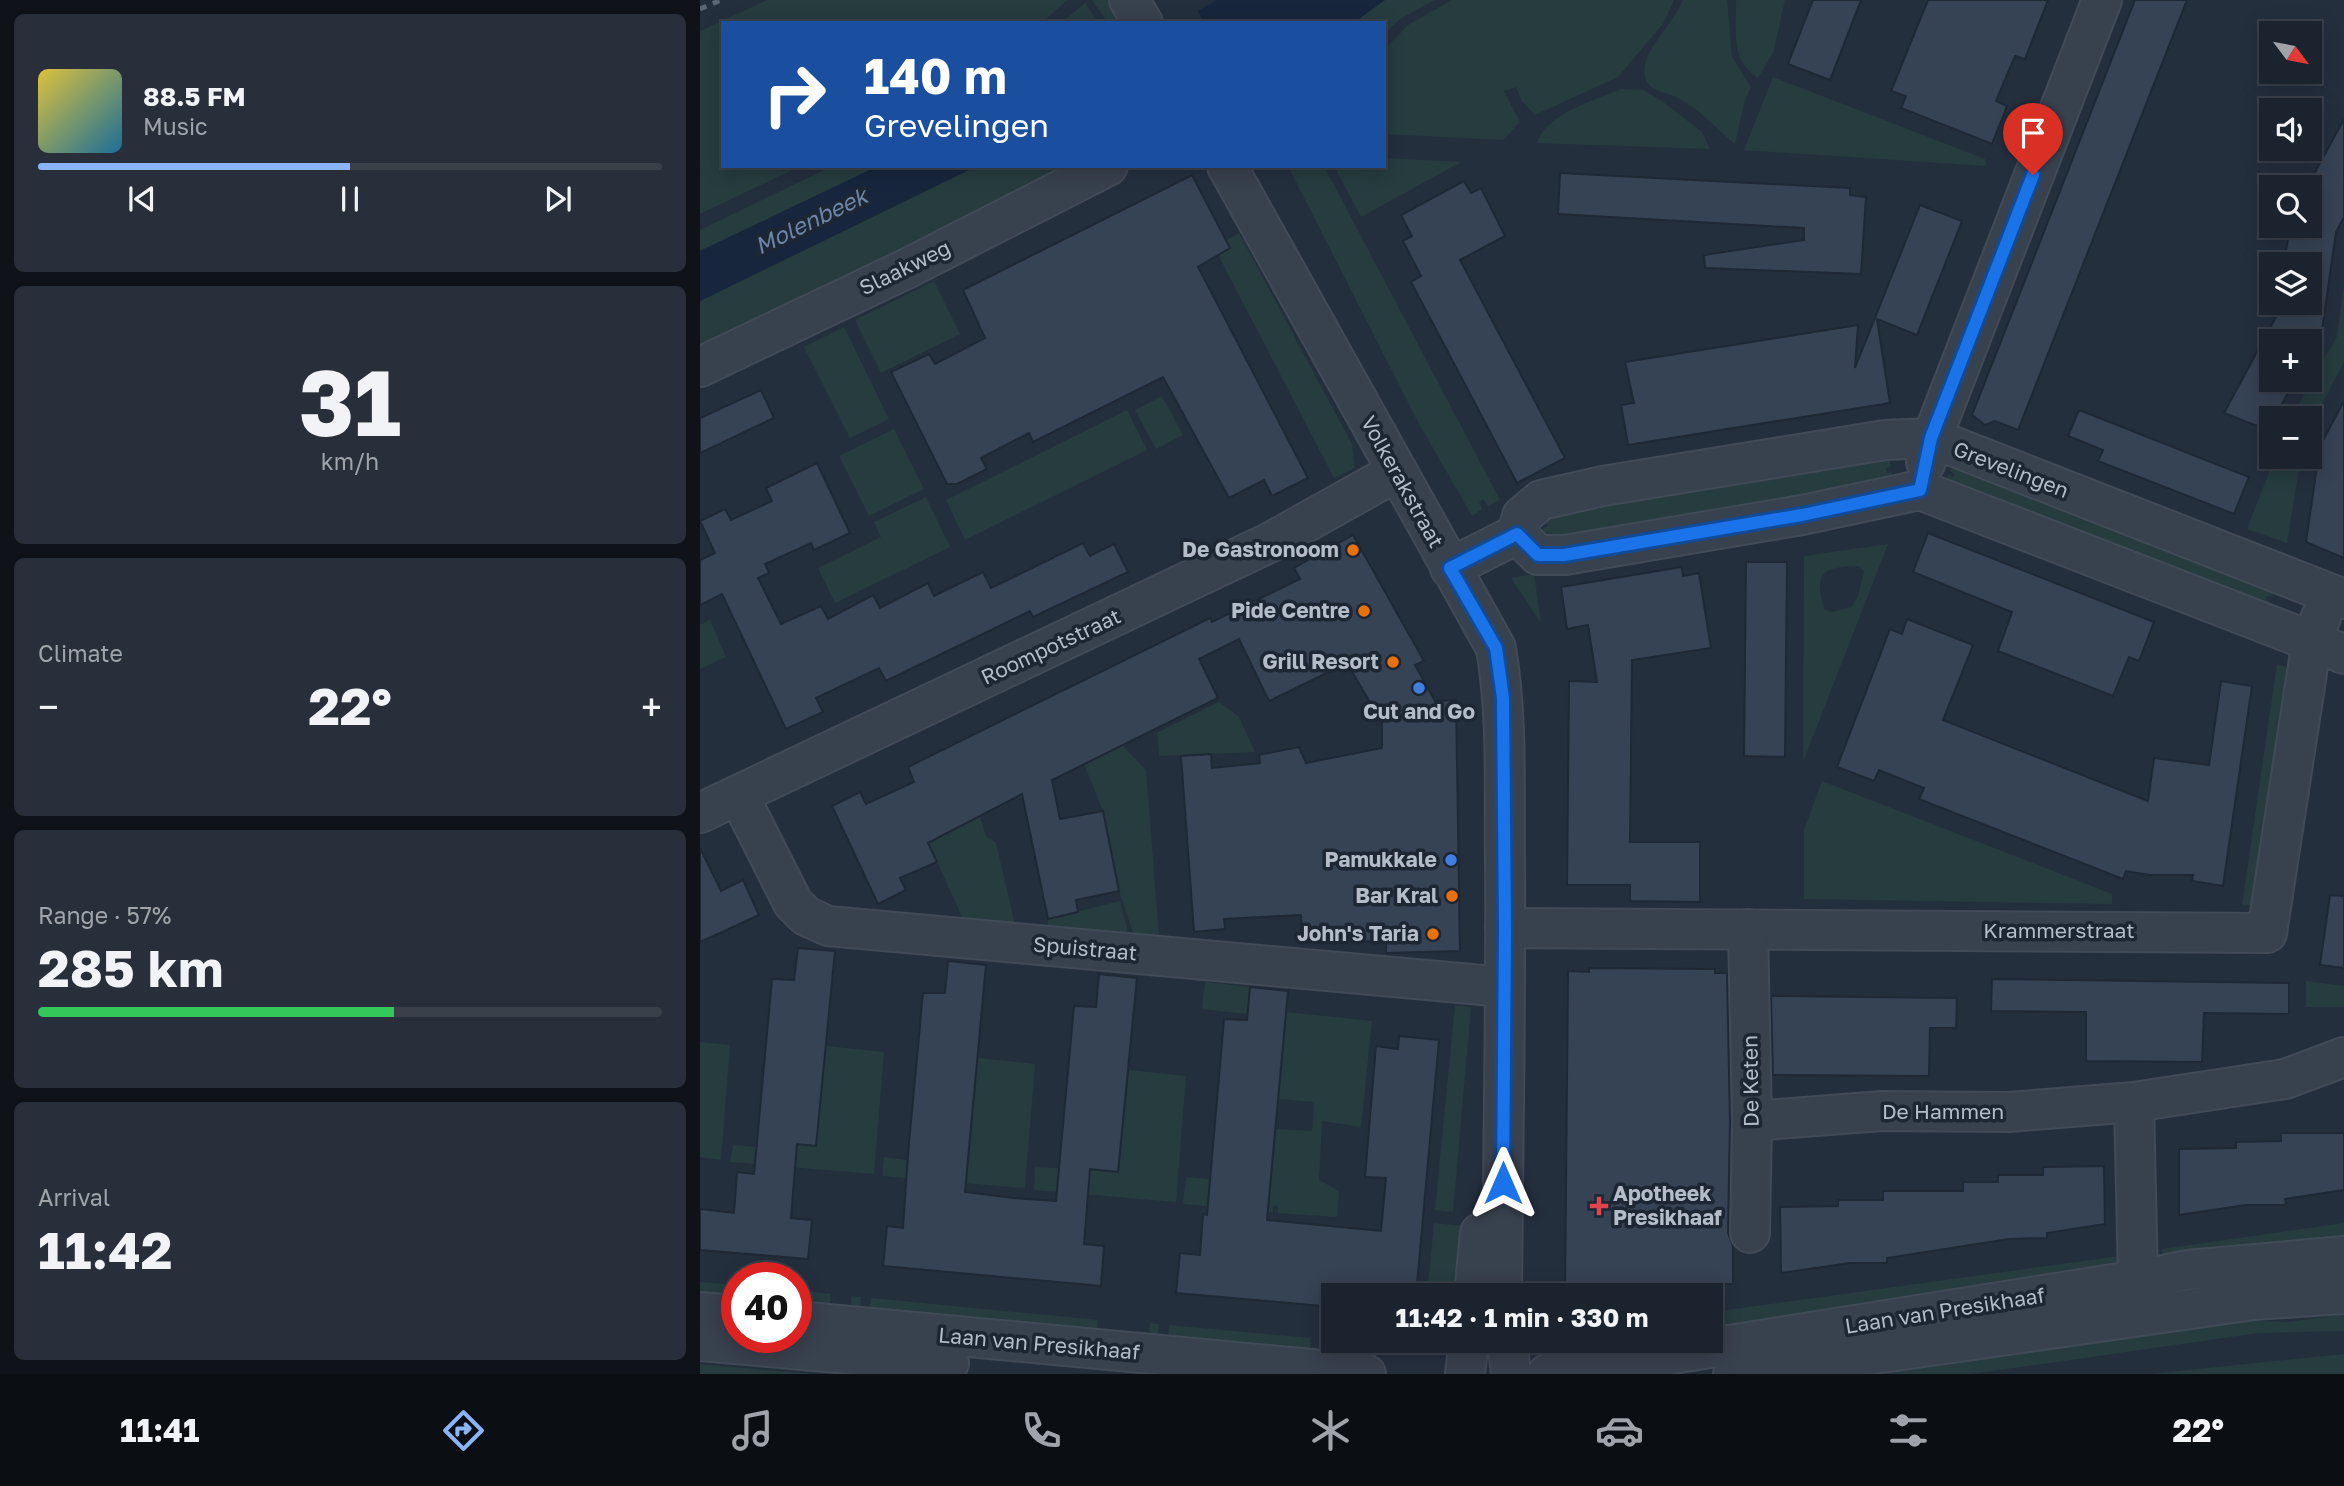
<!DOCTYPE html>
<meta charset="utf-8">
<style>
:root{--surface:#1b232e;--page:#282f3a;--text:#f1f3f6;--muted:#a0a4aa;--line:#39404a;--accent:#8ab4f8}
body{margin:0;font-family:"Golos Text",sans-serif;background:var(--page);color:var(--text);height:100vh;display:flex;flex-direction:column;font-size:26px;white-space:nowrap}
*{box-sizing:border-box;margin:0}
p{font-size:23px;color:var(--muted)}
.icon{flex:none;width:38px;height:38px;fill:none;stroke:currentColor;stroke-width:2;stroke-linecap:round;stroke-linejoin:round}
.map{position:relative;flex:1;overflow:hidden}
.drawer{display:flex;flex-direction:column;gap:14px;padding:14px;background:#0f1319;width:700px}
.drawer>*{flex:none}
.guide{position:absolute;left:21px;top:21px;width:665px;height:147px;border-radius:0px;box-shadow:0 4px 18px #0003,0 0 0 2px var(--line);background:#1a4fa0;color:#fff;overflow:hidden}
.needle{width:46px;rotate:122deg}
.buttons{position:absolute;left:1559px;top:21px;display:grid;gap:14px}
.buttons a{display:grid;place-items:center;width:63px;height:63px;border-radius:0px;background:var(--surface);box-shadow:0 4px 18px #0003,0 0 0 2px var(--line);font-size:35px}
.speed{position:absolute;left:21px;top:1262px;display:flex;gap:14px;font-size:35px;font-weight:700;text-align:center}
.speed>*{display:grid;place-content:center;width:91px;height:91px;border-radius:50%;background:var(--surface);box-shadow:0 4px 18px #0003,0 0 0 2px var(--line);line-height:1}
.speed .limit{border:10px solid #d22;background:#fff;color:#111}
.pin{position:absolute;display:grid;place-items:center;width:60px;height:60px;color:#fff;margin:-72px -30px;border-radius:50% 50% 50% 0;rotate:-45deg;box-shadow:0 0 7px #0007}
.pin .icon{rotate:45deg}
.me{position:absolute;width:77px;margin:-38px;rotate:0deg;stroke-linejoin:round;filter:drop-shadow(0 0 5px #0008)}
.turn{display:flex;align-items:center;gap:24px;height:147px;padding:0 28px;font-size:32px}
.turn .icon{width:91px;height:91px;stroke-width:2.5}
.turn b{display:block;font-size:49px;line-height:60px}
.big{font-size:52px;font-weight:700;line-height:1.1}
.drawer .card{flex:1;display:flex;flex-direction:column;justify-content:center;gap:10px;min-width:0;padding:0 24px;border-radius:10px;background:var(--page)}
.drawer .dial{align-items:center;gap:0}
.dial b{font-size:91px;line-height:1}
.song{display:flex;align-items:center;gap:21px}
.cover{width:84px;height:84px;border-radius:10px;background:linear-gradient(135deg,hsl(50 70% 55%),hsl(200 70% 35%))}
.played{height:7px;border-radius:4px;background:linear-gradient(90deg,var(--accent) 50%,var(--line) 50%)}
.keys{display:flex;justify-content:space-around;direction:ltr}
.heat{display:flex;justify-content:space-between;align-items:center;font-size:38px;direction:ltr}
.charge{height:10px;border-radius:5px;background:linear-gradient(90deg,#34c759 57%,var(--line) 0)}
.trip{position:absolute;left:621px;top:1283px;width:402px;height:70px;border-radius:0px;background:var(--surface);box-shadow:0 4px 18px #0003,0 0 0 2px var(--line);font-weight:700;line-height:70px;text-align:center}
.tabs{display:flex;height:112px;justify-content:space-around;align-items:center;background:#0b0e12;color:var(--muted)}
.tabs .icon{width:49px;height:49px}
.tabs .active{color:var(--accent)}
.tabs b{font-size:32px;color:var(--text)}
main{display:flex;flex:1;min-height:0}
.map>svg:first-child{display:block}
</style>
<main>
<section class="drawer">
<div class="card">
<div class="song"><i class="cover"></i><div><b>88.5 FM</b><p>Music</p></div></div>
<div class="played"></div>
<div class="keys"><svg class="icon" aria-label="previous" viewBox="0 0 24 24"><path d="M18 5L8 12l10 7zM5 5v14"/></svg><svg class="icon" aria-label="pause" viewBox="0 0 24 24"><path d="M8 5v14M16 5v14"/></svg><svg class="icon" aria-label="next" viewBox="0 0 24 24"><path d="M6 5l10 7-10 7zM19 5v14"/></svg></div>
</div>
<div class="card dial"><b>31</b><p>km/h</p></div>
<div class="card"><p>Climate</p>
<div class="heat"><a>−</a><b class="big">22°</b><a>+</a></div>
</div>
<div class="card"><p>Range · 57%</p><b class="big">285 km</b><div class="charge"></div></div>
<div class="card"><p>Arrival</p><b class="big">11:42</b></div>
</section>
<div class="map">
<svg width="1644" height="1374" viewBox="0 0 1644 1374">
<rect width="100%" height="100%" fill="#242f3e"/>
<g fill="#263c3f" fill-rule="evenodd">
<polygon points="67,0 367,0 342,23 23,23 23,166 101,166 0,214 0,31"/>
<polygon points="392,0 410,0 425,23 408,23"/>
<polygon points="685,0 735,0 700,19 684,34 684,23 653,23"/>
<polygon points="752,0 974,0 963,24 918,77 835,115 822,101 816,87 804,91 820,122 803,140 684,134 684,50 708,25"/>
<path d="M 983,0 L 1027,0 L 1032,57 L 1051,87 L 1045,100 L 1035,144 C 1017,129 1000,110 980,99 C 972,94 957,92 950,86 C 942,78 944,64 948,55 C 958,36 974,20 983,0 Z"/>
<path d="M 1036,0 L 1085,0 L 1073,53 L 1058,78 C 1029,59 1037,31 1036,0 Z"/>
<polygon points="385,3 399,23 361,23"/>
<polygon points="1073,77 1285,159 1286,166 1044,150"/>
<path d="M 921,89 L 943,90 L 962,101 L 1002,132 L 1010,149 L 837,143 C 846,114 895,100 921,89 Z"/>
<polygon points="684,158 761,162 661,217 634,166 684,166"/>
<polygon points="132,166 178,166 0,251 0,230"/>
<polygon points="277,166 380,166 0,352 0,301"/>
<polygon points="588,166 624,166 800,500 788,506 783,499 779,502 782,509 772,516 717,420"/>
<polygon points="539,233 652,444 655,468 634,478 514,247"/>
<polygon points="234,281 260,334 181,373 155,320"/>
<polygon points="1644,284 1644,362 1610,426 1610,418 1591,418 1637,336"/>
<polygon points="144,327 189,419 150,438 104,347"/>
<polygon points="462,396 483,435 456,449 435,410"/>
<polygon points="427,410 447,450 265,540 246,500"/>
<polygon points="194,429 224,489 169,516 139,456"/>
<polygon points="1575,457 1601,457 1587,543 1547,529"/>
<polygon points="1185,458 1189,459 1191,466 1186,468 1187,473 1192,472 1190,481 851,537 843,532 842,528 847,527 846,524 841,525 843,515"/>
<polygon points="1254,464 1576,589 1572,597 1567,596 1566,600 1570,602 1567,611 1247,480 1248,474 1253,477 1255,474 1250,471"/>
<polygon points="226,497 250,547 135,603 118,568 181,537 174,522"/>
<path d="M 1188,544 L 1103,762 L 1103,763 L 1104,556 ZM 1158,566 L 1164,571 L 1158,596 L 1152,607 L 1131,612 L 1124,609 C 1114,572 1122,567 1158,566 Z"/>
<polygon points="834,574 841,623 811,578"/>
<polygon points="10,620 26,657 0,669 0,625"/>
<polygon points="1577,664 1596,670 1557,905 1542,905"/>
<polygon points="519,702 539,717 555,752 459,756 457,733"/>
<polygon points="422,745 446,770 459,937 434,935 419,891 403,811 384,764"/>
<polygon points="1122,781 1412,894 1412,904 1104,899 1104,830"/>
<polygon points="280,816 286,836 296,843 315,924 262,917 227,839"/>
<polygon points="420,901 428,932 348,927 348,919"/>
<polygon points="1606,981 1644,986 1644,1007 1606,1007"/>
<polygon points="505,982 550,987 547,1014 502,1009"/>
<polygon points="755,1005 771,1007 753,1212 735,1210"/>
<polygon points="586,1012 672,1021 661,1127 622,1121 619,1180 639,1191 637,1217 578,1213 578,1206 573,1206 573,1212 483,1204 486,1177 570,1185 576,1129 612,1131 614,1102 578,1099"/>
<polygon points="0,1042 30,1045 21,1160 0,1157"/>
<polygon points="126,1046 184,1052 174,1174 30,1162 33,1145 92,1150 94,1144 116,1146"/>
<polygon points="278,1058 335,1064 325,1188 182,1176 184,1157 220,1162 268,1159"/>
<polygon points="429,1070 486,1076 476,1202 334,1190 335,1167 419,1172"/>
<polygon points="734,1223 763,1226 758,1295 727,1295"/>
<polygon points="1644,1223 1644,1245 1463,1256 1462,1249"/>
<polygon points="1427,1255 1424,1266 1012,1333 1012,1312"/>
<polygon points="0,1282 37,1285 37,1298 0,1295"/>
<polygon points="96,1290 131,1294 130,1305 96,1310"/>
<polygon points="151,1296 161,1297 160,1308 169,1309 171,1298 398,1320 397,1332 154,1311 151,1304"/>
<polygon points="1644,1314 1644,1331 1558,1333 1272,1374 1104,1374 1536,1320 1589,1322"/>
<path d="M 450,1323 L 459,1324 L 458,1338 L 468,1338 L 469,1325 L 611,1338 L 610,1350 L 493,1340 C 480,1350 472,1355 455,1343 L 449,1330 Z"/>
<polygon points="1644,1354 1644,1374 1449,1374"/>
<polygon points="0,1364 112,1374 0,1374"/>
</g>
<g fill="#17263c">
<polygon points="516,0 685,0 653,23 504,23 498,11"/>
<polygon points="178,166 277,166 0,301 0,251"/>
</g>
<g fill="#364354" stroke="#1f2835" stroke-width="2">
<polygon points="1113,0 1161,0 1130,80 1088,64"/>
<polygon points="1228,0 1348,0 1325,59 1315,56 1296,101 1307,106 1292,144 1201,108 1206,96 1191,91"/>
<polygon points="1435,0 1487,0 1318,430 1295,421 1285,425 1272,415"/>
<polygon points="1644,119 1644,217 1636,232 1622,330 1610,351 1610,341 1572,341 1572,380 1595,380 1576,415 1563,410 1557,426 1524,413 1577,315 1579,303 1610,303 1610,264 1584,264 1590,226 1610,226 1610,187 1607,187"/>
<polygon points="860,173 1150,188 1150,195 1166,197 1161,274 1005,268 1004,255 1104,240 1104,228 858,214"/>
<polygon points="492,175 530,248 498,267 608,478 572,496 564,480 529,498 463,377 333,442 329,433 281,458 287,469 257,484 247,484 191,372 229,354 235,364 285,338 263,290"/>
<polygon points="764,181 771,193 781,188 805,236 760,260 865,458 817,483 711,282 721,276 703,241 712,236 701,215"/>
<polygon points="1220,205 1262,221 1217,335 1177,319 1190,403 928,445 921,405 934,403 925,362 1158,325 1155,368"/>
<polygon points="61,390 74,418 0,453 0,418"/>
<polygon points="1644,401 1644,558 1606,542 1620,446"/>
<polygon points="1379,410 1549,477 1534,514 1398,461 1403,450 1368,436"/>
<polygon points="117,463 150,533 114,550 111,543 65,564 69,573 58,578 81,624 121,606 128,619 173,595 180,608 228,583 234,596 283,572 291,588 383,543 390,556 414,544 428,572 333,617 330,611 186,681 179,668 116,698 123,712 86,729 22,594 0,605 0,560 15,553 0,521 25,509 31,520 72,501 66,488"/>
<polygon points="1228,533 1454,622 1439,661 1429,657 1413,696 1298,651 1312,612 1213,572"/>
<polygon points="653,535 724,661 715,665 735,701 756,700 760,951 686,953 686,941 602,943 601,915 524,919 525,929 494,932 481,756 511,754 512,768 560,763 559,755 599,747 606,763 682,748 682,723 647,663 569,701 539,639 499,659 518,698 352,780 360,819 403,811 419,891 376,900 378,912 348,919 322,794 228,843 237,862 200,878 206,890 178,904 132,806 160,792 166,804 214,782 208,767 510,618 512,622 600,579 594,568"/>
<polygon points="1046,562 1087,562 1085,757 1044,756"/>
<polygon points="982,567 983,576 999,573 1011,648 932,660 930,842 1000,842 1000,902 930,901 930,885 867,885 869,681 897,682 888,625 867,629 861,587"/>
<polygon points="1207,619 1273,645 1243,720 1448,801 1454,758 1509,765 1521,681 1552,686 1523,886 1492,881 1493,875 1450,875 1426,871 1423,879 1219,799 1224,788 1179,770 1174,781 1137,767 1190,629 1202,634"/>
<polygon points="0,848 21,891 43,880 59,915 0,942"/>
<polygon points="1630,895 1644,896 1644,968 1620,965"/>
<polygon points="98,948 135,951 116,1146 97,1144 91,1218 112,1220 108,1259 0,1250 0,1209 34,1213 37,1172 54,1174 72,979 94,980"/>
<polygon points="248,961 286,965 265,1192 313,1198 356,1201 374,1006 396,1007 399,974 437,978 418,1172 390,1169 384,1244 404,1246 401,1286 183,1266 187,1226 203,1228 208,1154 223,993 245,993"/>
<polygon points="889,968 1015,969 1015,973 1027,973 1030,1121 1028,1233 1033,1246 1033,1284 913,1283 913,1295 865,1295 868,971 889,972"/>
<polygon points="1292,979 1589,983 1589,1014 1504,1013 1502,1062 1386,1061 1386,1012 1291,1011"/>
<polygon points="550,987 588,991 567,1220 681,1231 686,1178 665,1177 676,1046 698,1049 699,1036 739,1040 716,1295 634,1295 634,1307 476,1293 480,1253 500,1255 503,1214 507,1215 524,1019 547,1020"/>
<polygon points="1071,996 1257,998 1256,1028 1230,1028 1229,1076 1073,1075"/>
<polygon points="1581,1133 1644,1133 1644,1190 1585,1199 1586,1205 1546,1205 1479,1215 1479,1149 1536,1148 1536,1142 1581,1141"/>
<polygon points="1404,1166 1405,1224 1347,1233 1347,1238 1309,1239 1187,1258 1187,1263 1150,1263 1081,1273 1080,1207 1138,1206 1138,1200 1183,1200 1183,1191 1263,1191 1263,1182 1298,1182 1298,1175 1343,1175 1343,1167"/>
</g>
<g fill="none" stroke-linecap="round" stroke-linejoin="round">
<g stroke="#414a57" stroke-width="42">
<g id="minor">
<polyline points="429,0 443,23"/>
<path d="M 527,166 L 796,648 C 808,719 804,793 805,865 C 806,1008 803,1152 802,1295"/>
<polyline points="0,367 208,268 408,166"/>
<polyline points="1226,462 1232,438 1402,0"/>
<polyline points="750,568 817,534"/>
<polyline points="1644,599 1232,438 1185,440 903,486 841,500 822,516 817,534 838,555 865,555 1102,515 1220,490 1644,654"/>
<polyline points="39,796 93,903 106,916 128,926 804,987"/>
<polyline points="0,813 569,543 696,472"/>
<polyline points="805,928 1567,933 1612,640 1621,617"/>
<polyline points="1048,929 1052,1121 1050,1233"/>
<polyline points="1052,1121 1182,1111 1309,1112 1434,1102"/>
<polyline points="1438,1280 1434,1102 1585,1079 1644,1057"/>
<polyline points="774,1295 780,1233"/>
<polyline points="0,1312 37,1315"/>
<polyline points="96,1321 666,1374"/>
<polyline points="807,1340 811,1374"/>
<polyline points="0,1341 249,1363"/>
<polyline points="765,1374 769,1340"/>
<polyline points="847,1374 1438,1280 1487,1270 1644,1256"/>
<polyline points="1033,1374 1554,1300 1644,1294"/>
</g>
</g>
<use href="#minor" stroke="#38414e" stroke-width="38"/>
<polyline stroke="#5a6575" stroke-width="5" stroke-dasharray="7 7" stroke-linecap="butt" points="0,9 21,0"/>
</g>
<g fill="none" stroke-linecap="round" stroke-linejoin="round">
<g stroke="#114b97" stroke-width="18">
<polyline id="route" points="803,1183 805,928 803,698 796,648 750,568 817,534 838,555 864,555 1102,515 1220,490 1231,438 1333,175"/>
</g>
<use href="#route" stroke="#1a73e8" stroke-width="12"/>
</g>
<g fill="#e8710a" stroke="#1d2633" stroke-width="2.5">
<circle cx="653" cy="550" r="7"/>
<circle cx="664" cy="611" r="7"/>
<circle cx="693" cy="662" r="7"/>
<circle cx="752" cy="896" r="7"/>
<circle cx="733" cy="934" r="7"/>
</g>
<g fill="#3f7fe0" stroke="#1d2633" stroke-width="2.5">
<circle cx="719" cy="688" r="7"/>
<circle cx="751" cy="860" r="7"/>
</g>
<path fill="#e0444e" stroke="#1d2633" stroke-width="2.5" d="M895.5 1195.5h7v7h7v7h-7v7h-7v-7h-7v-7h7z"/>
<g text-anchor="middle" stroke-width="7" stroke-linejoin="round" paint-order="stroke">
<g font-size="21" fill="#b4bcc9" stroke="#1d2633">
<text transform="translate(205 268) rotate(-26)" y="7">Slaakweg</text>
<text transform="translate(1311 470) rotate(21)" y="7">Grevelingen</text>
<text transform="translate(702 482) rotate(61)" y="7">Volkerakstraat</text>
<text transform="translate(351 647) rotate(-25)" y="7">Roompotstraat</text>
<text x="1359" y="938">Krammerstraat</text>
<text transform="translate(385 949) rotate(5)" y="7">Spuistraat</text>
<text transform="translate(1051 1081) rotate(-91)" y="7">De Keten</text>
<text x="1243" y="1119">De Hammen</text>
<text transform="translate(1245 1311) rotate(-9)" y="7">Laan van Presikhaaf</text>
<text transform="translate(339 1344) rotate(5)" y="7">Laan van Presikhaaf</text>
</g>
<g font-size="21" font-weight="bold" fill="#b4bcc9" stroke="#1d2633" text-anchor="end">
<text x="639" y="557">De Gastronoom</text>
<text x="650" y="618">Pide Centre</text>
<text x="679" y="669">Grill Resort</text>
<text x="719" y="719" text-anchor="middle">Cut and Go</text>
<text x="737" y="867">Pamukkale</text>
<text x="738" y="903">Bar Kral</text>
<text x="719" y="941">John's Taria</text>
<text x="913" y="1201" text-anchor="start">Apotheek<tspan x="913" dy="24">Presikhaaf</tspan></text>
</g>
<g font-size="23" font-style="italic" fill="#6d86a8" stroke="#1d2633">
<text transform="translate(111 221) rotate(-26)" y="8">Molenbeek</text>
</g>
</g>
</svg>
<div class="buttons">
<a><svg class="needle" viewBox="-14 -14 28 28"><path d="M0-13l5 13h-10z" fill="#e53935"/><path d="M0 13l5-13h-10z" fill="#a0a4aa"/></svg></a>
<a><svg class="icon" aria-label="sound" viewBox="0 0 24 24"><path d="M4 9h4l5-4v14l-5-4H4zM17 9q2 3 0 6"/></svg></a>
<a><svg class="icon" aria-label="search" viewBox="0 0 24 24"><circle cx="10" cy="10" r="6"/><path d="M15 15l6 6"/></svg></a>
<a><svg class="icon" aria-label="layers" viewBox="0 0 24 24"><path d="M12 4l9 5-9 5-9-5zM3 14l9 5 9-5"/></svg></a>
<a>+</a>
<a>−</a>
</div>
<div class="speed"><div class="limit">40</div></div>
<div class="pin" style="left:1333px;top:175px;background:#d93025"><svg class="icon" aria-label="arrive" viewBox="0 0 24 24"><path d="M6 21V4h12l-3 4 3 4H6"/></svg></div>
<svg class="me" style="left:803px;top:1183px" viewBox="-20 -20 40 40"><path d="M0-17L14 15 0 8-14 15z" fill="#1a73e8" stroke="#fff" stroke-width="4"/></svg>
<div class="trip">11:42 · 1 min · 330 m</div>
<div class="guide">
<div class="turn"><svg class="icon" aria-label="right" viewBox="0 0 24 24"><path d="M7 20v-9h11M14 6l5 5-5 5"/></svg><div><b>140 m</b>Grevelingen</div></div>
</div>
</div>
</main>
<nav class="tabs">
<b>11:41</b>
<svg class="icon active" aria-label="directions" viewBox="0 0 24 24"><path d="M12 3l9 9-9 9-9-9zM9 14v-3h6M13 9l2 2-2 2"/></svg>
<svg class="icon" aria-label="music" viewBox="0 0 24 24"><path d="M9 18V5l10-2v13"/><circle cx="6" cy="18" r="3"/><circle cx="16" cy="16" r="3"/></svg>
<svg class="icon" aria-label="phone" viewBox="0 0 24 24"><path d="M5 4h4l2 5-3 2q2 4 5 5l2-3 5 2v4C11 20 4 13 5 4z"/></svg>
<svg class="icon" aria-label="climate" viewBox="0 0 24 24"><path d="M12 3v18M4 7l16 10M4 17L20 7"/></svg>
<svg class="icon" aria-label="car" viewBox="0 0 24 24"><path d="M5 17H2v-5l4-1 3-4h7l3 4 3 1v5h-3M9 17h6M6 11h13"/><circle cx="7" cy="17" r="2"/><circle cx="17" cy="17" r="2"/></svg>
<svg class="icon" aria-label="filters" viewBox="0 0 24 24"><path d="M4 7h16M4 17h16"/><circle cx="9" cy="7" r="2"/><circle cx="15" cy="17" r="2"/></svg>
<b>22°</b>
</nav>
